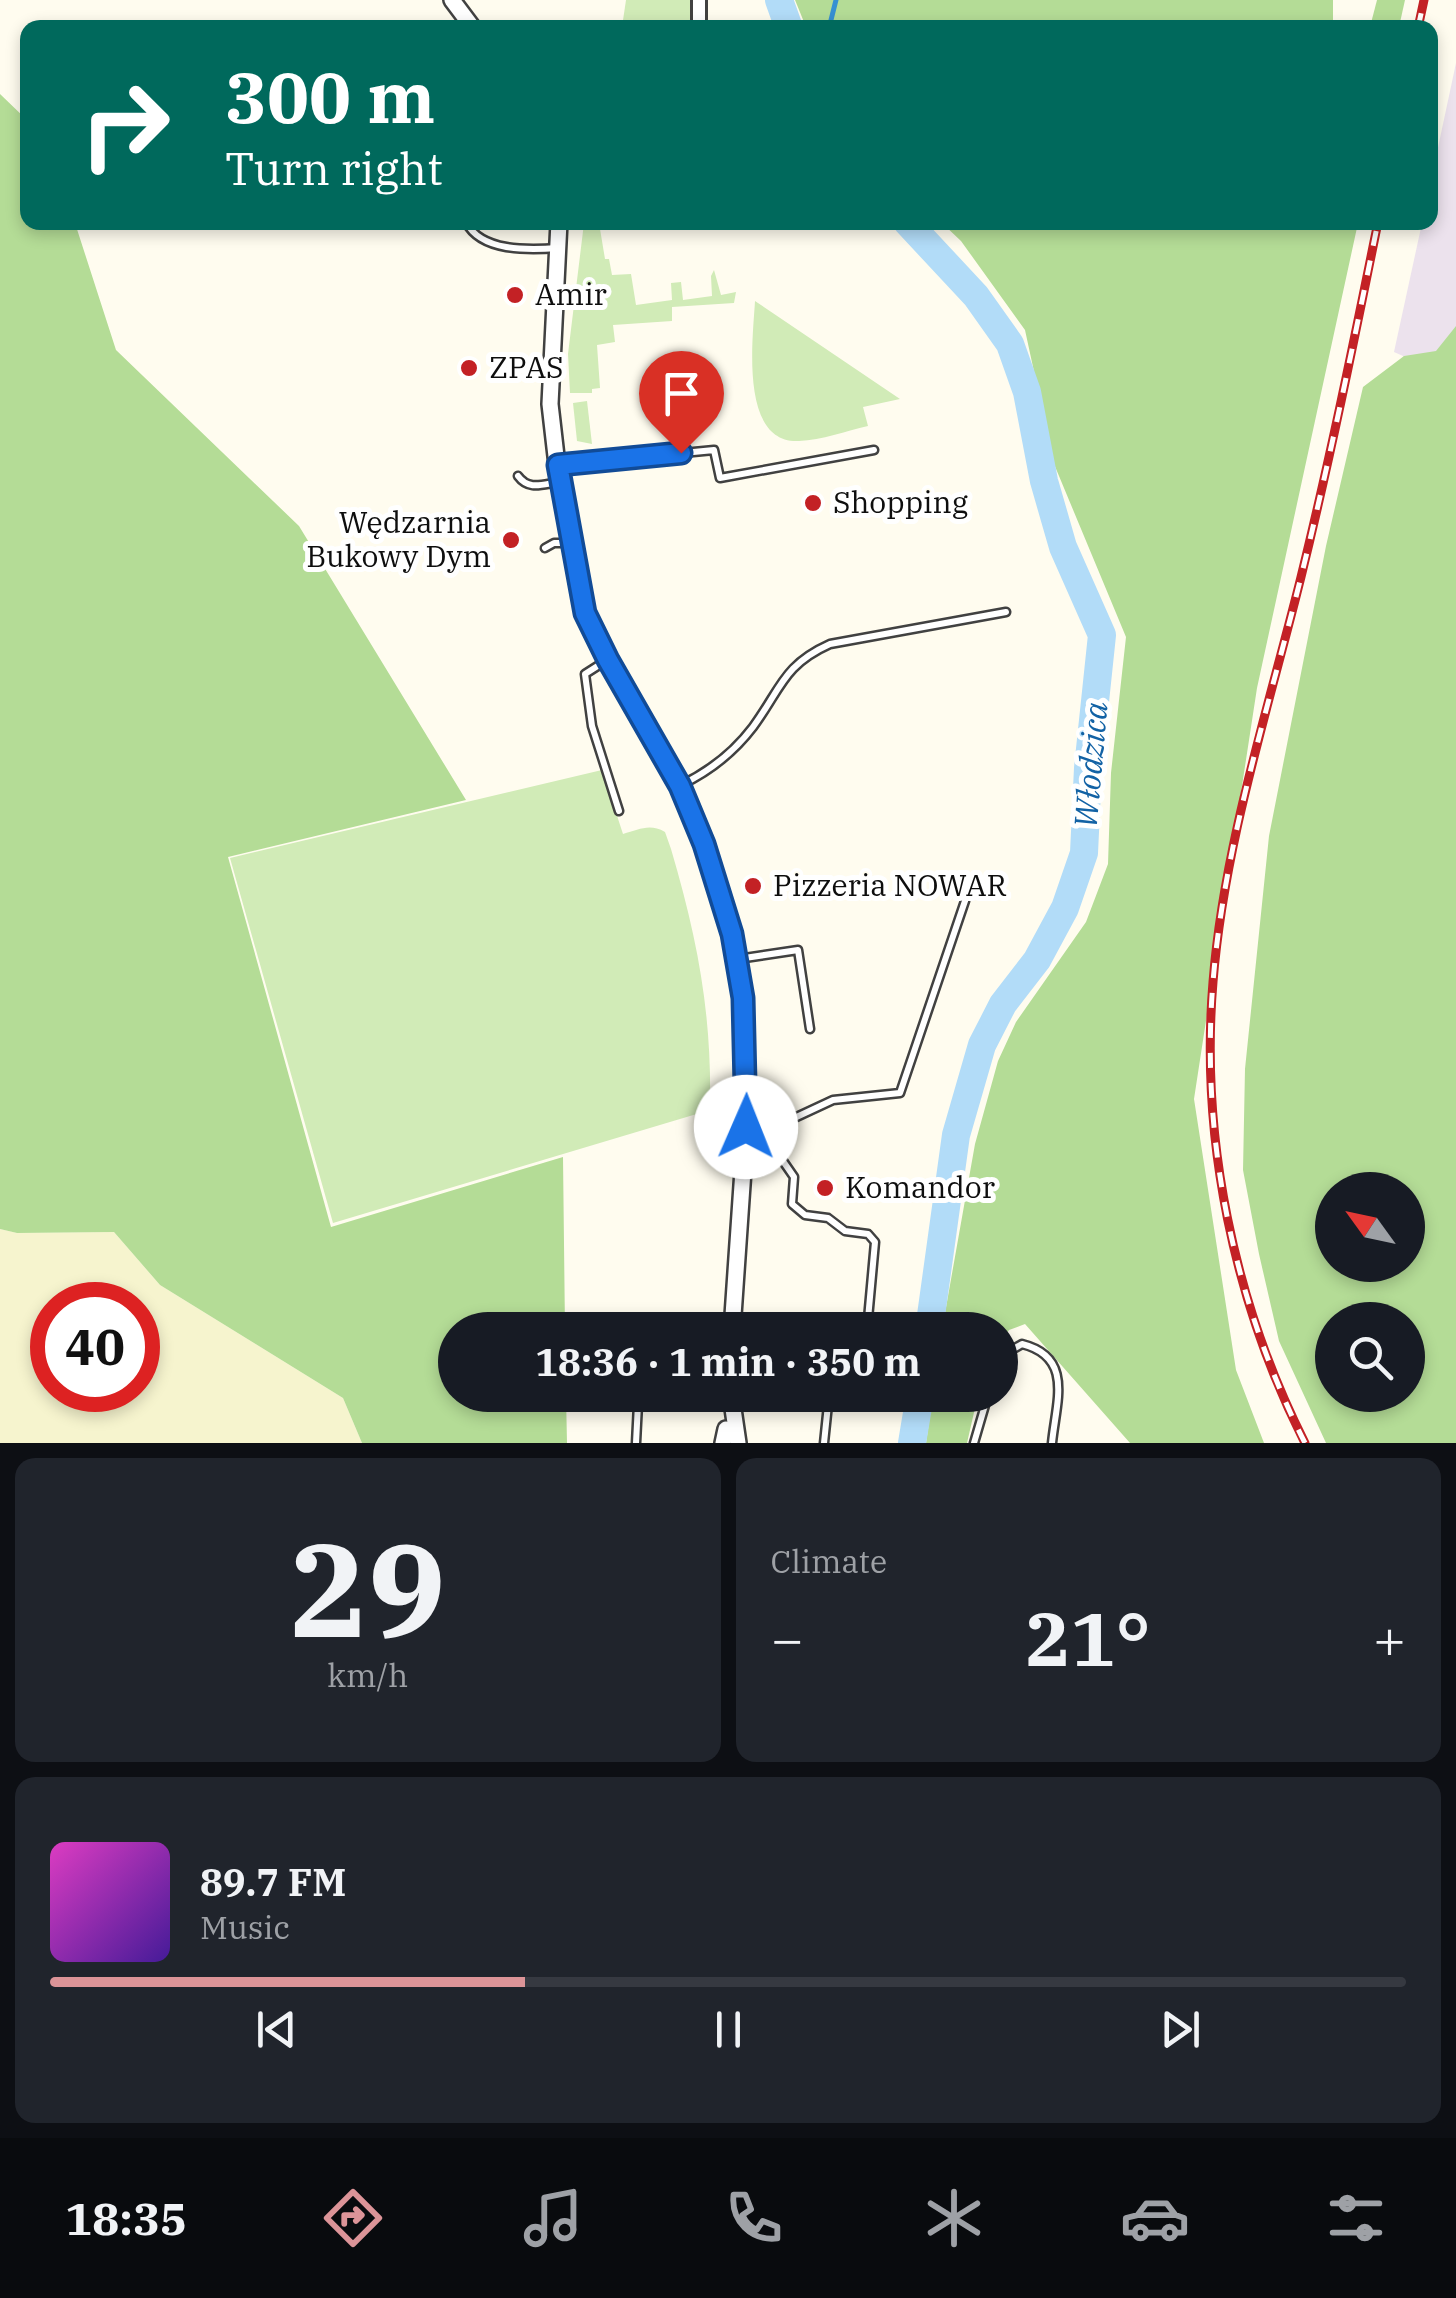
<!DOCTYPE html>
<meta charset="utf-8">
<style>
:root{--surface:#171b24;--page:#20242c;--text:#f1f3f6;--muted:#9ea1a6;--line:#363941;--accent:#dc9498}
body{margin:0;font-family:"IBM Plex Serif",serif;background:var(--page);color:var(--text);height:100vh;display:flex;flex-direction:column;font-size:38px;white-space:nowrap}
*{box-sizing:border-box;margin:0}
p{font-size:32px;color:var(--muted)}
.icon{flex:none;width:55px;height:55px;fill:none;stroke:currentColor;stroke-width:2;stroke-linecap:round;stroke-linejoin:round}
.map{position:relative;height:1443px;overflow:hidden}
.side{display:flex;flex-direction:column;gap:15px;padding:15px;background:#0d0f14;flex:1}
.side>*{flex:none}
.guide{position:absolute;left:20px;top:20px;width:1418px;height:210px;border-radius:20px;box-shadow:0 5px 15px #0003;background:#00695c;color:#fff;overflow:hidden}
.needle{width:65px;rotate:303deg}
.controls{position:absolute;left:1315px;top:1172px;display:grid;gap:20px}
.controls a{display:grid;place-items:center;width:110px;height:110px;border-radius:50%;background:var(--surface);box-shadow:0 5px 15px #0003;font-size:50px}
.speed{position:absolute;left:30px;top:1282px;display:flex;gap:20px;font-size:50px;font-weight:700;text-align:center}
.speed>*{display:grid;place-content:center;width:130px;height:130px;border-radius:50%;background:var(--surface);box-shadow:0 5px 15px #0003;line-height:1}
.speed .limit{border:15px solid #d22;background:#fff;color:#111}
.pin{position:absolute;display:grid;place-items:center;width:85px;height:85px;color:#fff;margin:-102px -42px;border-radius:50% 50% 50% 0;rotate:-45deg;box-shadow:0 0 10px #0007}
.pin .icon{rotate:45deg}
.me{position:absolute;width:110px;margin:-55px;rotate:1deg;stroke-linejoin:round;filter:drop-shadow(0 0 8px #0008)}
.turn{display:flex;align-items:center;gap:35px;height:210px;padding:0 40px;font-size:45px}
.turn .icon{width:130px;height:130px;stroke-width:2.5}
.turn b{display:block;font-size:70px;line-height:85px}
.big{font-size:75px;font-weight:700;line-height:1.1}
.side .widget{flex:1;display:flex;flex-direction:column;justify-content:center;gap:15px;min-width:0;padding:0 35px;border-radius:20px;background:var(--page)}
.side .dial{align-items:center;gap:0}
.dial b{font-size:130px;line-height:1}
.song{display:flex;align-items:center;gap:30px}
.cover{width:120px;height:120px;border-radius:15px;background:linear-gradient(135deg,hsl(310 70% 55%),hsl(260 70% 35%))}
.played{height:10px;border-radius:5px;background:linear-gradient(90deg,var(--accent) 35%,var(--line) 35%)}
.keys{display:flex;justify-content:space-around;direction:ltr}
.heat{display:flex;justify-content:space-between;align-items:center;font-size:55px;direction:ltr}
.side .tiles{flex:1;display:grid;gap:15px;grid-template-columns:1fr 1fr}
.widget:last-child{grid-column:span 2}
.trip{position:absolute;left:438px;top:1312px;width:580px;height:100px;border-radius:50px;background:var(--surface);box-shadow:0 5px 15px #0003;font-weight:700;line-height:100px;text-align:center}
.tabs{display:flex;height:160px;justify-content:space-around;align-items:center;background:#090b0e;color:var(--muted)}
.tabs .icon{width:70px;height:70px}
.tabs .active{color:var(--accent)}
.tabs b{font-size:45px;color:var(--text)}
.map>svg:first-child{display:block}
</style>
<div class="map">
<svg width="1456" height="1443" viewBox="0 0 1456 1443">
<rect width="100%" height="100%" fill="#fffcef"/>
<polygon fill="#ece2ed" points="1456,63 1456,489 1403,356 1394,352 1422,223 1430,222 1430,185"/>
<path fill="#f6f4ce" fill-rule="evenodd" d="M 0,1229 L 17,1233 L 114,1232 L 160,1285 L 343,1398 L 362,1443 L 0,1443 ZM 52,1305 L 138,1305 L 138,1390 L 52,1390 Z"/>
<g fill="#d1ebb7">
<polygon points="626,0 690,0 690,27 622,27"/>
<polygon points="584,223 599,223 605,259 609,259 612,275 631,274 636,305 672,300 671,283 681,282 683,300 712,296 711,276 714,270 721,295 736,292 734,303 672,307 672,321 613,325 615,342 597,345 600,388 592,389 592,393 570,393 568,354"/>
<path d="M 755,301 L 900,399 L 863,407 L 868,426 C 846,431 822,440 799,441 C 739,444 753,338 755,301 Z"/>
<polygon points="587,401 592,444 577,441 573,403"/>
<path d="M 602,770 L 623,834 C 639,830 649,823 665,832 L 671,849 C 698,941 712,1014 710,1110 L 333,1223 L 230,858 Z"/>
</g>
<g fill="#b4dc96" fill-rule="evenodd">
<polygon points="795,0 1333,0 1333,27 806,27"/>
<polygon points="1377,0 1405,0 1399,27 1370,27"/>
<polygon points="0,94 27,120 28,222 75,223 116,350 299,526 466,800 228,857 331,1227 563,1157 565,1330 455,1330 455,1395 566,1395 567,1443 362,1443 343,1398 160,1285 114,1232 17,1233 0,1229"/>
<polygon points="942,223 1358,223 1257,688 1194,1099 1236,1370 1264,1443 1130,1443 1025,1324 1009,1330 1000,1343 1000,1330 942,1330 975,1144 998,1061 1016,1022 1086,922 1108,864 1111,773 1126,637 1054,464 1025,330 961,241"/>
<path d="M 1456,326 L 1456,1443 L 1326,1443 L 1279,1341 L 1259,1254 L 1243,1170 L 1245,1069 L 1269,836 L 1326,546 L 1363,387 L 1404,356 L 1436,351 ZM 1408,1190 L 1408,1265 L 1332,1265 L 1332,1190 ZM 1408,1320 L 1408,1395 L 1332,1395 L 1332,1320 Z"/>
<polygon points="933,1395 978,1395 967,1443 926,1443"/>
</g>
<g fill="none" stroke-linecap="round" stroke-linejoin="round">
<polyline stroke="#3690d2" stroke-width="5" points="829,28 836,0"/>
<g stroke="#b2dcf8" stroke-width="28">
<polyline points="779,0 789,28"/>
<polyline points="907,222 976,296 1010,344 1027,392 1044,481 1063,547 1102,635 1088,768 1084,853 1065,908 1037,960 1003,1004 982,1045 956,1135 929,1330"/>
<polyline points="912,1443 920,1395"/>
</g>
<g stroke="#414141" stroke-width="11">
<g id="service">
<path d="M 466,222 C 481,252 528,250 558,248"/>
<polyline points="559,465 714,450 720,478 874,450"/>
<path d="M 518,476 C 529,491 543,484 559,482"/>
<polyline points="545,548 554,543 571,543"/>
<polyline points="607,660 585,674 592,726 619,811"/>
<path d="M 681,785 C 708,772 734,752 753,727 C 781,689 783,665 830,644 L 1006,612"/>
<polyline points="738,959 798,950 810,1029"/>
<polyline points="746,1127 775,1127 833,1100 900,1093 965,901"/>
<polyline points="745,1151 776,1151 794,1177 792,1204 805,1215 828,1218 845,1231 868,1234 875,1242 867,1330"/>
<path d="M 1000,1368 L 1010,1351 L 1022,1344 C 1074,1357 1056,1402 1052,1443"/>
<polyline points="636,1443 638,1404"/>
<polyline points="824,1443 829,1395"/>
<polyline points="974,1443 988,1395"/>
</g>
</g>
<g stroke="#414141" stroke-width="18">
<polyline id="minor" points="699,28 699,0"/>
</g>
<g stroke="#414141" stroke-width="20">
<g id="tertiary">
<polyline points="452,0 473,28"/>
<polyline points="559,222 550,404 557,465 585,613 607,660 673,774 704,844 732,934 743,998 746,1127 732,1330"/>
<polyline points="731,1395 738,1443"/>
<polyline points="723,1443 726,1429"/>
</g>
</g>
<use href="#service" stroke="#fff" stroke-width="6"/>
<use href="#minor" stroke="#fff" stroke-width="12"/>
<use href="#tertiary" stroke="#fff" stroke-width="15"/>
<g stroke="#c32125" stroke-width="9">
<g id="rail">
<polyline points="1418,28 1424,0"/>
<path d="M 1305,1443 C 1234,1303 1200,1138 1213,982 C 1224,844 1268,710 1301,577 C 1330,459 1354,341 1378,222"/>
</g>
</g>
<use href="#rail" stroke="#fff" stroke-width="5" stroke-dasharray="15" stroke-linecap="butt"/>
</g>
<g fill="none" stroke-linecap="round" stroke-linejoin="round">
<g stroke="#114b97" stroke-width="25">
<polyline id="route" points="681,453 558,465 585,613 608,660 680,786 704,844 732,934 743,998 746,1127"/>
</g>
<use href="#route" stroke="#1a73e8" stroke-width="18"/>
</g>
<g fill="#c32125" stroke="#fff" stroke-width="4">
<circle cx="515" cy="295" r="10"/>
<circle cx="469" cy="368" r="10"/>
<circle cx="813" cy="503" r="10"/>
<circle cx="511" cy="540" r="10"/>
<circle cx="753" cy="886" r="10"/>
<circle cx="825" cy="1188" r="10"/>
</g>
<g text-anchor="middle" stroke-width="10" stroke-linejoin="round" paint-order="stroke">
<g font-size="30" fill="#0e0e0e" stroke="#fff" text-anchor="start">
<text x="535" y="305">Amir</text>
<text x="489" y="378">ZPAS</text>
<text x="833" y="513">Shopping</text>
<text x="491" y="533" text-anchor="end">Wędzarnia<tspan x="491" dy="34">Bukowy Dym</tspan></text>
<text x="773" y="896">Pizzeria NOWAR</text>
<text x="845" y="1198">Komandor</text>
</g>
<g font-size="32" font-style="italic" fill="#1262a5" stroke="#fff">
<text transform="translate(1091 765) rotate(-85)" y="11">Włodzica</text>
</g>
</g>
</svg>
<div class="controls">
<a><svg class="needle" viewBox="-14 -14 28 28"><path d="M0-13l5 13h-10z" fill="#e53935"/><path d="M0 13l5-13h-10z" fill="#9ea1a6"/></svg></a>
<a><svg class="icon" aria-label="search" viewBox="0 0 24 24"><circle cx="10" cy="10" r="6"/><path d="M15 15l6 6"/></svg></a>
</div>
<div class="speed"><div class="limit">40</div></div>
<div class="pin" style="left:681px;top:453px;background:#d93025"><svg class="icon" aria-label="arrive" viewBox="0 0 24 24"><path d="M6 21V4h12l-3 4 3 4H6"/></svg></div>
<svg class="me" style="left:746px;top:1127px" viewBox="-20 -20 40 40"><circle r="19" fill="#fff"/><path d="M0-13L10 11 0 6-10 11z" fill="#1a73e8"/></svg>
<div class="trip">18:36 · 1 min · 350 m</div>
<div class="guide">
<div class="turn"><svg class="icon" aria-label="right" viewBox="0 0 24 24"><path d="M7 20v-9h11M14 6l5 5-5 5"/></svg><div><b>300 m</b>Turn right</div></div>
</div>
</div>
<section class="side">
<div class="tiles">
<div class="widget dial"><b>29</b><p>km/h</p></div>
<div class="widget"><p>Climate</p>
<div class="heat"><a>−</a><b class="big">21°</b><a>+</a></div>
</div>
<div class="widget">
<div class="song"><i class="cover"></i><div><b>89.7 FM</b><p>Music</p></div></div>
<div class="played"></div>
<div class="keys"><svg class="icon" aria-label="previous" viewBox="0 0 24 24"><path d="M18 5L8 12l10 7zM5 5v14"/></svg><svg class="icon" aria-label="pause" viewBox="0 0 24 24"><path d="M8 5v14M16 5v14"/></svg><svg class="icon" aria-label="next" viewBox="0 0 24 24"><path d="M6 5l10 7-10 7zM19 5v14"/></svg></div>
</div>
</div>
</section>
<nav class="tabs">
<b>18:35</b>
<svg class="icon active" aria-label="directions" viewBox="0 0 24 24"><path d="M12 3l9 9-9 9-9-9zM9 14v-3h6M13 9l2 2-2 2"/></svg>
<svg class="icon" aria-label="music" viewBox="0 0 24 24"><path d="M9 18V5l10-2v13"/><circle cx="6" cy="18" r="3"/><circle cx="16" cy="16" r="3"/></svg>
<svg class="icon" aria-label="phone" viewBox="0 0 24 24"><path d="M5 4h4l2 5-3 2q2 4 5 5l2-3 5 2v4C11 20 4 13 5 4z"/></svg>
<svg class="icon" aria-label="climate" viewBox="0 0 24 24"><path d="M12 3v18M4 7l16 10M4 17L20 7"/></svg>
<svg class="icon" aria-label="car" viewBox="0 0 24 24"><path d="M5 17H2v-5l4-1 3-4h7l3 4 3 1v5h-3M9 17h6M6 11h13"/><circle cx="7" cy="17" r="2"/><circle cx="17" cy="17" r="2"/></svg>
<svg class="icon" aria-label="filters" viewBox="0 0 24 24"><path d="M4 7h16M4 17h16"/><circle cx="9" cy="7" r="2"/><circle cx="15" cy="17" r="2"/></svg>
</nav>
